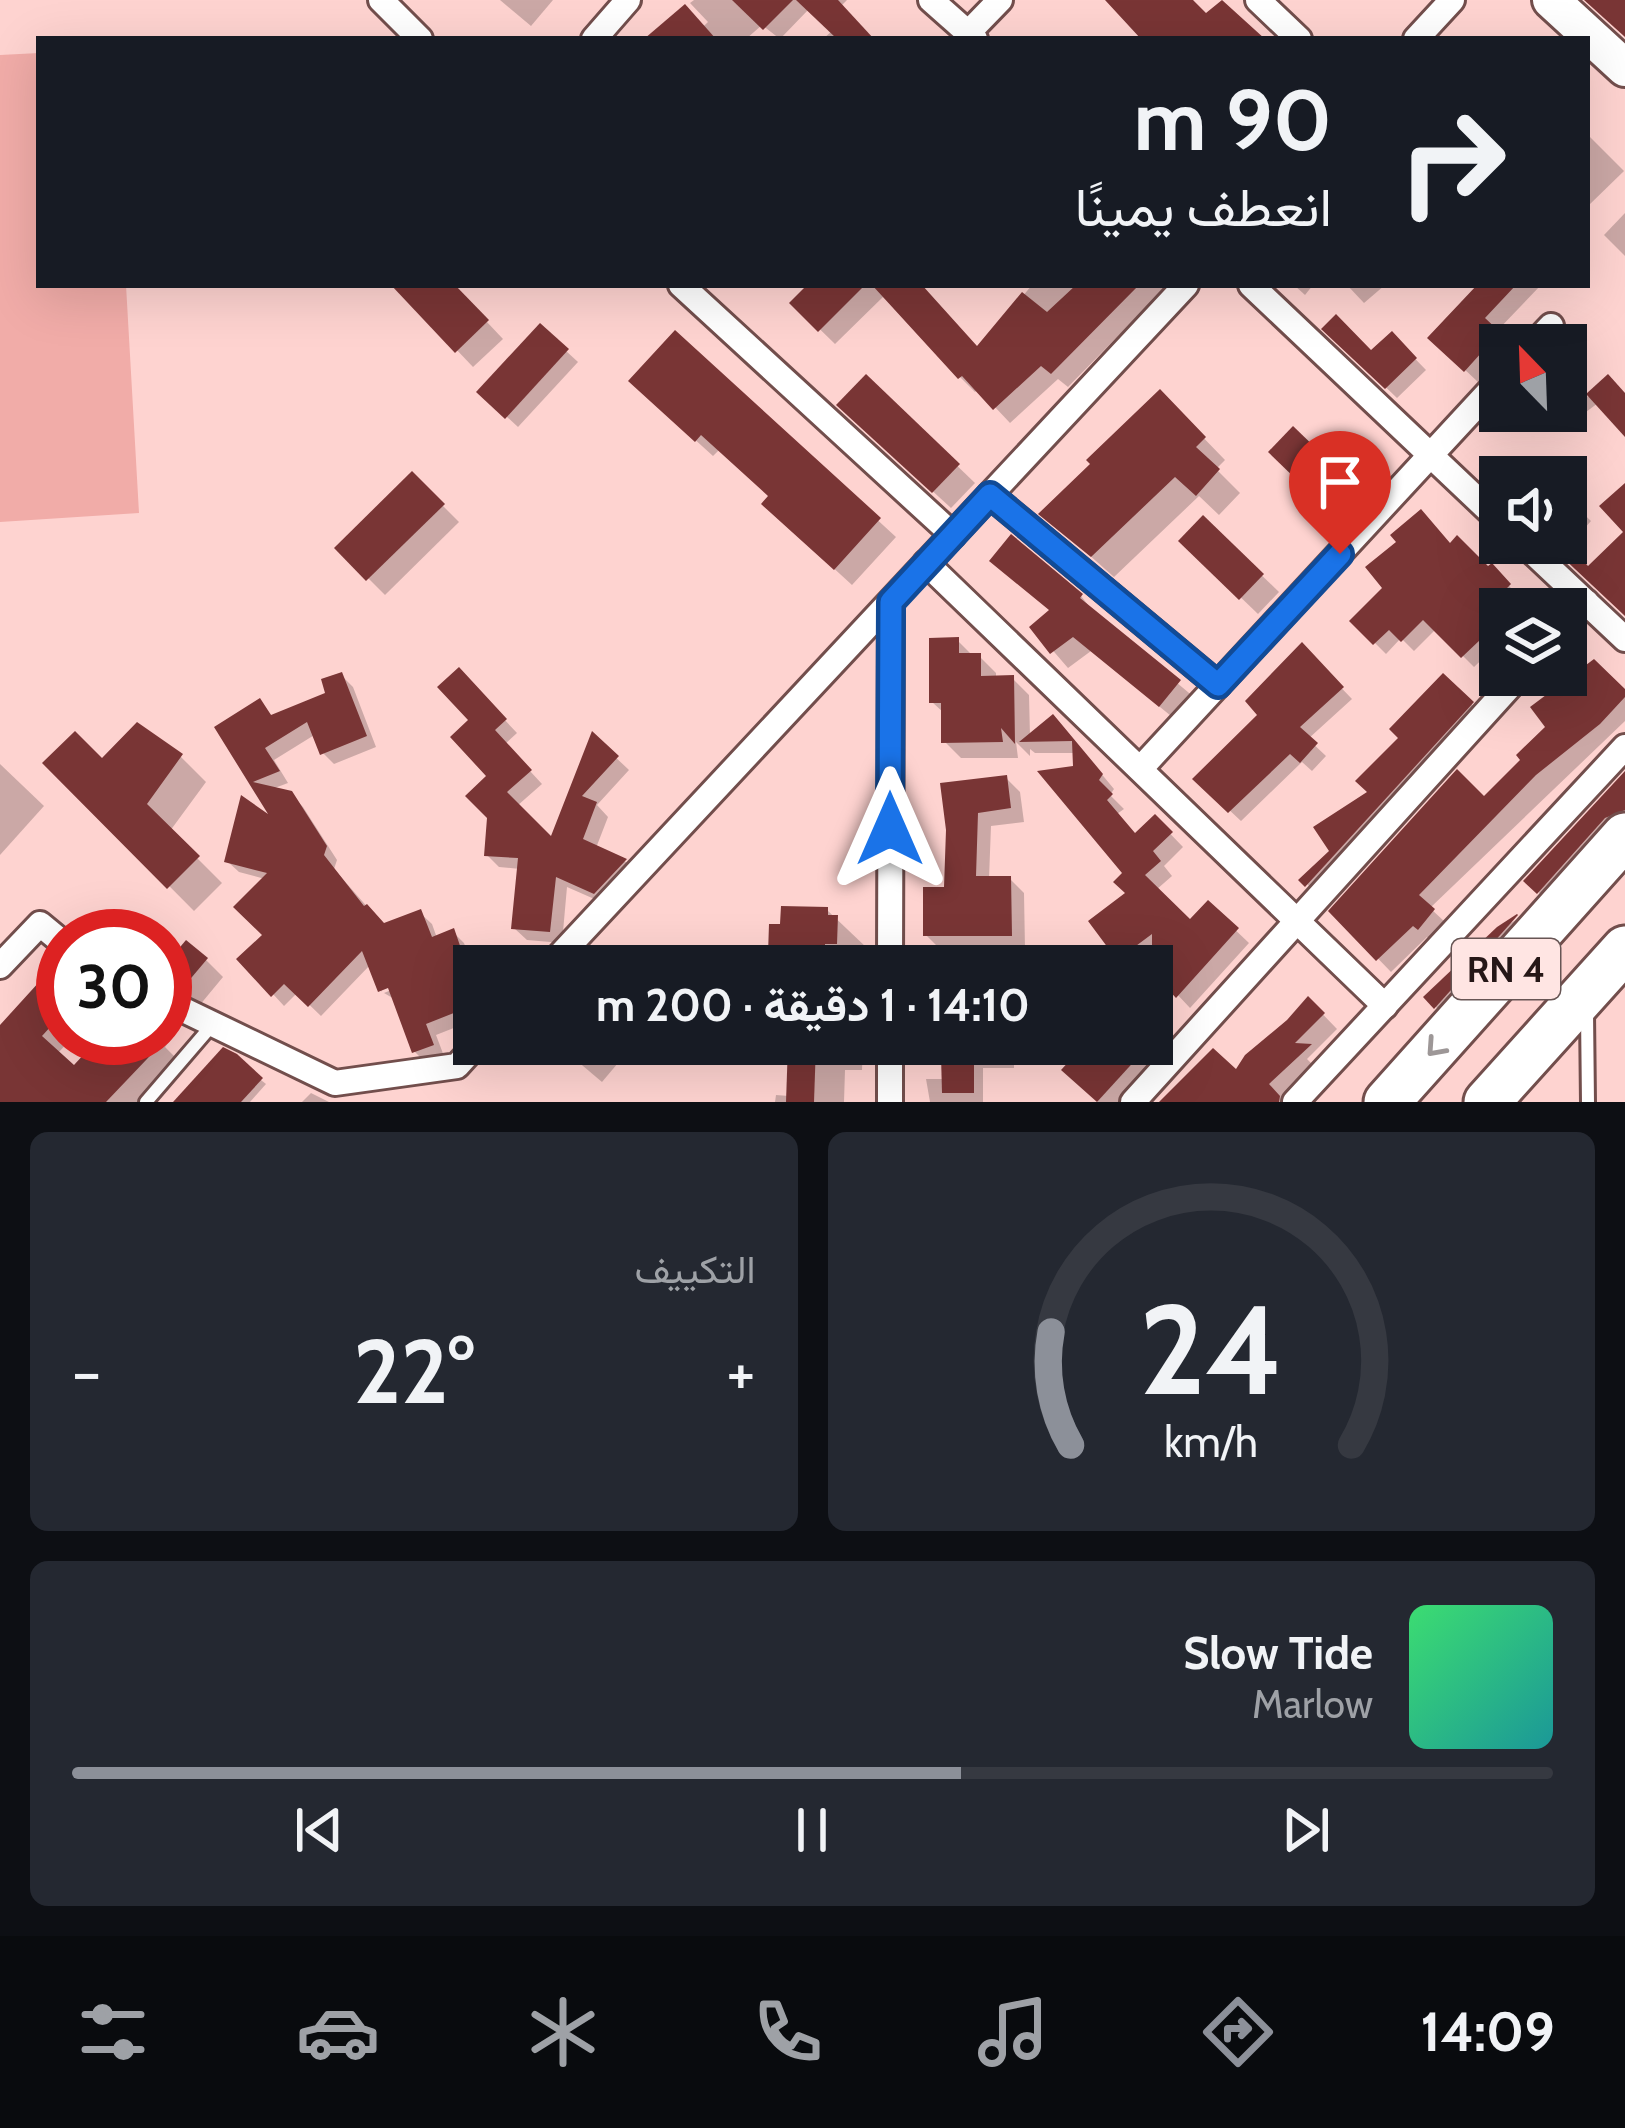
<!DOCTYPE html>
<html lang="ar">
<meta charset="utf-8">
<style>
:root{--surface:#171b24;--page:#242831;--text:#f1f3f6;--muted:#9ea1a6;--line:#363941;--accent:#8c9099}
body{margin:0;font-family:Cabin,Vazirmatn,sans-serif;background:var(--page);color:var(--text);direction:rtl;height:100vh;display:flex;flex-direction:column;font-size:45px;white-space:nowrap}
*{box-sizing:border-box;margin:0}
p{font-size:39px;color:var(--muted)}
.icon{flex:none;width:66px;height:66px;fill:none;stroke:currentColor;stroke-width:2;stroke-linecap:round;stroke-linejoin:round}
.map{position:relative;height:1102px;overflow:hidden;direction:ltr}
.sheet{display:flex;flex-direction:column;gap:30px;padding:30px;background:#0d0f14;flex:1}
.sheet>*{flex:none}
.banner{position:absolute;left:36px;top:36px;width:1554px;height:252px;border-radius:0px;box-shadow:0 12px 48px #0002;direction:rtl;background:#171b24;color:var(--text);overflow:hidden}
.needle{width:78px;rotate:337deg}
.fabs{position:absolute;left:1479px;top:324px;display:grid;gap:24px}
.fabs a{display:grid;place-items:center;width:108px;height:108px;border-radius:0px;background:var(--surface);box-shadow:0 12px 48px #0002;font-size:60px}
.speed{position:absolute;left:36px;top:909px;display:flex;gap:24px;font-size:60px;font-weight:700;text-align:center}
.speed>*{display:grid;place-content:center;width:156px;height:156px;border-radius:50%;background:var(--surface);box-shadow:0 12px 48px #0002;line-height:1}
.speed .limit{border:18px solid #d22;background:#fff;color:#111}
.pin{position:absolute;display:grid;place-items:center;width:102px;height:102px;color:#fff;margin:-123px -51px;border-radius:50% 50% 50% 0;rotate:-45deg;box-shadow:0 0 12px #0007}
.pin .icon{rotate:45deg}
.me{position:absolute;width:132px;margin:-66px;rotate:0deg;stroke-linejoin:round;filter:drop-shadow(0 0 9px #0008)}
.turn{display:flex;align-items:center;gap:42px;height:252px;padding:0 60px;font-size:54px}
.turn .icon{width:156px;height:156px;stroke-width:2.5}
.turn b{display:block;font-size:84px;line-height:102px}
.big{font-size:90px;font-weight:700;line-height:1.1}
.sheet .tile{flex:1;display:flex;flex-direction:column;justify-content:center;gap:18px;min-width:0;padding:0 42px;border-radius:18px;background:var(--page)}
.sheet .dial{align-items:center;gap:0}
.dial svg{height:312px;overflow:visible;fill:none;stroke:var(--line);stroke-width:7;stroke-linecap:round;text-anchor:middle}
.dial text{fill:var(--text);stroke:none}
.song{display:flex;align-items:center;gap:36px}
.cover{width:144px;height:144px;border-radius:18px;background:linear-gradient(135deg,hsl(140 70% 55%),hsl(180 70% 35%))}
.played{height:12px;border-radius:6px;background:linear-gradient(90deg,var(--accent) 60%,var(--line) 60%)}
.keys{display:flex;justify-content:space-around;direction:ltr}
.heat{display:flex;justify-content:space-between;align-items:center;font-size:66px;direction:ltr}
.sheet .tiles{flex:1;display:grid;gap:30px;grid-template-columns:1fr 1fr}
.tile:last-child{grid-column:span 2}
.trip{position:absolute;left:453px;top:945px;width:720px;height:120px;border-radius:0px;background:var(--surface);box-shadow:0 12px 48px #0002;font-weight:700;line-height:120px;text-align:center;direction:rtl}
.tabs{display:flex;height:192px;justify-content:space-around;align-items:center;background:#090b0e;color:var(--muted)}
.tabs .icon{width:84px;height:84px}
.tabs .active{color:var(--accent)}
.tabs b{font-size:54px;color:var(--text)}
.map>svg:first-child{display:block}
</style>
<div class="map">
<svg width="1625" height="1102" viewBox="0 0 1625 1102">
<rect width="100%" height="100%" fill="#fed3d0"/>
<polygon fill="#f1aca8" points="39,53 39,285 126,285 139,513 0,522 0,55"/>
<g fill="#0003">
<polygon points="500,0 553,0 531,26"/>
<polygon points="694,0 847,0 841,6 871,39 823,39 832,31 809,9 780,39 762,25 746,39 690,39 708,22 690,3"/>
<polygon points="1587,134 1624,171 1587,207"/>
<polygon points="1625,213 1625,256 1604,235"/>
<polygon points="395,285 452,285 503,339 473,367"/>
<polygon points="811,285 919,285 978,350 1032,285 1168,285 1068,387 1058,379 1010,423 978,389 975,392 960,377 885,295 835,344 793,303"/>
<polygon points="1294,285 1313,285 1305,295"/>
<polygon points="1347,285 1385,285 1364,303"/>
<polygon points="1481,285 1541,285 1496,332 1509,345 1500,345 1500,359 1478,382 1431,338"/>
<polygon points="540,327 578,362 518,427 480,392"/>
<polygon points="1325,329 1371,354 1392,335 1426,370 1397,398"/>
<polygon points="675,334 896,537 852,585 781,520 771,496 720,449 713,456 649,398"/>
<polygon points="1566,372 1588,397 1608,379 1625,396 1625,433 1598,403 1570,424 1560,413 1566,411"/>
<polygon points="866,378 975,483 951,508 857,422"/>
<polygon points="1160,393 1225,460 1216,469 1240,493 1219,515 1199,496 1114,577 1043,514"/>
<polygon points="1293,430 1369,503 1348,525 1272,452"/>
<polygon points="412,475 459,522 385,595 338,548"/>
<polygon points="1566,497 1591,521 1567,548 1588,570 1625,534 1625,613 1553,543 1566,543"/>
<polygon points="1203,519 1279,592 1258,614 1182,541"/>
<polygon points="1451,546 1488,570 1492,567 1519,597 1515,601 1523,609 1500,609 1500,642 1474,667 1436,629 1414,651 1401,638 1386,654 1353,621"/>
<polygon points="1081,596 1095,614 1195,698 1176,720 1091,651 1068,668 1036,631 1052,612"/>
<polygon points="957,640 973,656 979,656 996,673 996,678 1012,678 1029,695 1030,736 1065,730 1114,789 1110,795 1124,809 1117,814 1136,837 1155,818 1183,847 1164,866 1172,876 1156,890 1190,924 1208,904 1249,943 1190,1008 1146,961 1139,966 1128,966 1092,921 1129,894 1126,873 1077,769 1075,753 1035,753 1030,749 1030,756 1016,742 1018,758 961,758 944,741 944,713 932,702"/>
<polygon points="1302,647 1352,699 1308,739 1326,756 1312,771 1302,762 1241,821 1196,779 1262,715"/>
<polygon points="459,671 517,733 505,744 542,784 517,806 552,842 593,736 629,770 597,805 608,817 596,848 626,862 637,873 608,905 567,887 562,943 527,940 514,928 520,869 499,867 487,855 490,776"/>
<polygon points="341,675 353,687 376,747 334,764 323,753 316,734 274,760 288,783 272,789 291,794 303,807 337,860 334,869 384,926 420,913 432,924 437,938 453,932 464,943 474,971 474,1020 436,1035 444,1056 426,1063 414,1051 396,1000 384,993 403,985 382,987 382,992 371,964 321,1016 297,993 284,1006 241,959 266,935 265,879 239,872 227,861 278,825 221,732 260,702 273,717 329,694"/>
<polygon points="1443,677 1485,717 1321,898 1303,880 1333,851"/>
<polygon points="1625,694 1625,721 1430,908 1446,923 1432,941 1427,937 1391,972 1332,911"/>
<polygon points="138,726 181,757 206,782 170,831 222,883 194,911 47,763 102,763"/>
<polygon points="0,764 44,806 0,855"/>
<polygon points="1625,776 1625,832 1555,908 1527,881"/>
<polygon points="1006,778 1020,792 1024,822 991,826 989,879 1010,879 1024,893 1025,949 941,950 926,935 947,890 949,830"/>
<polygon points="827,910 867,948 866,966 777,966 771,953"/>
<polygon points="1518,919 1526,927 1445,1017 1427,997 1499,929"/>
<polygon points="592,955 606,966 583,966"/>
<polygon points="206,960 223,977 199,1006 167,1010 167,1028 174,1036 165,1047 179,1061 141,1102 0,1102 0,1030 61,963 63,1038 72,1038 57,1054 74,1070 105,1038 165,1038 165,970"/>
<polygon points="1309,1000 1337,1029 1307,1059 1316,1068 1283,1102 1182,1102 1174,1092 1237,1073"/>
<polygon points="1152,1043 1168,1059 1129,1102 1098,1102 1065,1070 1089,1044"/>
<polygon points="557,1044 634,1044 602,1082"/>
<polygon points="778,1044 863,1044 862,1070 845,1070 844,1102 775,1102 776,1095 789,1096 790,1060"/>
<polygon points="964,1044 1014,1044 1014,1068 983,1068 983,1102 930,1102 926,1079 945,1079 965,1058"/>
<polygon points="224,1051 266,1084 250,1102 179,1102"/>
<polygon points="311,1093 329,1102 302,1102"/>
</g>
<g fill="#793535">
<polygon points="732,0 793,0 763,30"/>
<polygon points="796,0 838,0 874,39 837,39"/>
<polygon points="1105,0 1193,0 1206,13 1222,0 1265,39 1141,39"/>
<polygon points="1584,0 1625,0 1625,37"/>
<polygon points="685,4 716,39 644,39"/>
<polygon points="391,285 455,285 489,320 455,353"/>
<polygon points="807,285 865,285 818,332 789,303"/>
<polygon points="872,285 922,285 977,346 1022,292 1047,312 1076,285 1139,285 1051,374 1041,366 993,410 962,376 958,379"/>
<polygon points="1477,285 1516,285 1485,318 1500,332 1464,372 1427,338"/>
<polygon points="1336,314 1371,350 1392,331 1417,358 1385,389 1321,329"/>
<polygon points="540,323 569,349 505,419 476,392"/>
<polygon points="675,330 881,518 834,570 761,504 768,496 701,435 695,442 628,381"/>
<polygon points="866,374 960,464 932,493 836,405"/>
<polygon points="1608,374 1625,393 1625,437 1586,394"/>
<polygon points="1160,389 1206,437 1196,447 1220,469 1196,496 1175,477 1091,557 1038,514 1090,464 1086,460"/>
<polygon points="1293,426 1354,485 1329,511 1268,452"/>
<polygon points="412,471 445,504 366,581 334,548"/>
<polygon points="1625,483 1625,616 1559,554 1568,545 1588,566 1623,532 1599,506"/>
<polygon points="1421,509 1450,543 1457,535 1488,566 1492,563 1511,584 1506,589 1528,609 1500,609 1500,621 1461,658 1423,620 1401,642 1389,630 1373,645 1349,621 1382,588 1365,567 1396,542 1390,535"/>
<polygon points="1203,515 1264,574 1239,600 1178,541"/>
<polygon points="1011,534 1083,594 1080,598 1181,680 1159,707 1073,637 1050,654 1029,627 1049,610 989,561"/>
<polygon points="959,637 959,653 981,653 981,676 1014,675 1015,744 1001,728 1003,742 941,743 941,703 929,703 929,638"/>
<polygon points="1302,642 1344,687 1300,727 1318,743 1300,763 1290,754 1228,813 1192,779 1257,715 1245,701"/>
<polygon points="1594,659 1625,689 1625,697 1600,724 1536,775 1419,895 1435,909 1418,930 1413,926 1376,961 1328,911 1457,769 1484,796 1520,760 1516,755 1545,727 1530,707"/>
<polygon points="459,667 507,719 495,730 532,770 507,792 551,836 592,731 619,756 582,796 597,802 583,839 627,859 594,894 556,877 550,932 511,929 518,858 484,856 487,818 465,796 486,776 450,737 468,720 437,687"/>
<polygon points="342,672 367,736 320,755 307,722 265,748 280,771 253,782 292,791 327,846 324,855 364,906 367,904 384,923 421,909 432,937 454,928 474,987 474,1005 426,1024 434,1045 412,1053 388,988 378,992 362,951 308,1007 284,984 271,997 236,959 262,935 233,907 267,873 224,862 241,795 268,814 214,727 260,698 271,715 325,693 321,679"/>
<polygon points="1443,673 1474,702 1305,887 1298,880 1329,851 1313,827 1367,792 1355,781 1398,738 1389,729"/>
<polygon points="1053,714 1103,774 1099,780 1113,794 1107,800 1135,833 1155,814 1173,832 1153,851 1161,861 1145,875 1190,919 1208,900 1239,928 1176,998 1152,972 1152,934 1117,960 1088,921 1125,893 1113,882 1122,873 1037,771 1073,766 1072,741 1019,742"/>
<polygon points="137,722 183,754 147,804 200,856 167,889 42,763 75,731 102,758"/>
<polygon points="1625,771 1625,810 1605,818 1537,894 1523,881"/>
<polygon points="1007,775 1011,808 978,813 976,876 1011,876 1012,936 923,936 923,887 944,887 946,830 940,783"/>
<polygon points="781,906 828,907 828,915 838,915 837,944 825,944 825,966 786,966 786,955 768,954 769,924 780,924"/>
<polygon points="1517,914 1518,915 1434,1009 1423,997 1497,927"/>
<polygon points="186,940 208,958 181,990 165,985 165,965"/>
<polygon points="60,959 63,1013 42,1036 74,1065 99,1038 167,1038 106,1102 0,1102 0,1025"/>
<polygon points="1308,996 1325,1013 1295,1043 1312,1044 1269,1084 1280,1096 1279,1102 1159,1102 1213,1048 1236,1069 1245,1055 1287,1020"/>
<polygon points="788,1044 816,1044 814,1102 786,1102"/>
<polygon points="1085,1044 1150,1044 1097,1102 1061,1070"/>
<polygon points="223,1047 237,1054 263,1078 241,1102 173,1102"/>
<polygon points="974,1054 974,1093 942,1093 941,1055"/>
</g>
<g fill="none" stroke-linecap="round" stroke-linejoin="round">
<g stroke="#724e4c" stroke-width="18">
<g id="lane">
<polyline points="1587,1013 1588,1102"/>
<polyline points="146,1102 213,1024"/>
</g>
</g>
<g stroke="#724e4c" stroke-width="30">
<g id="street">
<polyline points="381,0 420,39"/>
<polyline points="931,0 975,39"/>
<polyline points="1258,0 1299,39"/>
<polyline points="968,33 1000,0"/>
<polyline points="594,39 628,0"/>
<polyline points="1416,39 1452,0"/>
<polyline points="681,285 953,535"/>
<polyline points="1251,285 1500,521"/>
<polyline points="1533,345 1551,326"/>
<polyline points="990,495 1218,685"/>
<polyline points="1523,543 1625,639"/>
<polyline points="926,563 1385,1006"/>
<polyline points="1566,624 1586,602"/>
<polyline points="1141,768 1500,380"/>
<polyline points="0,966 40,924 63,943"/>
<polyline points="550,966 1186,285"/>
<polyline points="890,966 891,602"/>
<polyline points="165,1001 335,1083 457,1066 477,1044"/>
<polyline points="890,1102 890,1044"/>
<polyline points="1133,1102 1520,675"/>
<polyline points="1295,1102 1625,747"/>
</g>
</g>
<g stroke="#724e4c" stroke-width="42">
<polyline id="secondary" points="1551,0 1625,68"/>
</g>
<g stroke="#724e4c" stroke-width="51">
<g id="highway">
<polyline points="1387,1102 1625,836"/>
<polyline points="1487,1102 1625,949"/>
</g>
</g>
<use href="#lane" stroke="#fff" stroke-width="12"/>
<use href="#street" stroke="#fff" stroke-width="24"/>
<use href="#secondary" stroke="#fff" stroke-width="36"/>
<use href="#highway" stroke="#fff" stroke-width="45"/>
</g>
<defs><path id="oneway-chevron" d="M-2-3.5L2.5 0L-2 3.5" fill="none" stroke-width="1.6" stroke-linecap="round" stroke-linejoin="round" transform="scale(3)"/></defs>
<use stroke="#9d9797" href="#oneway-chevron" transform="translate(1435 1048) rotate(132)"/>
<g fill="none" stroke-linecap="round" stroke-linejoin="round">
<g stroke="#114b97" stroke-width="30">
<polyline id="route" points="890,829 891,602 990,495 1218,685 1340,554"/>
</g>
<use href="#route" stroke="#1a73e8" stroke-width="21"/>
</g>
<g text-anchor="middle" stroke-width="12" stroke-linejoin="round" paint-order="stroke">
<rect fill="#ffe5e3" stroke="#675554" stroke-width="3" x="1452" y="939" width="108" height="60" rx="9"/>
<g font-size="36" font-weight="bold" fill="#261717">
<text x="1506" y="982">RN 4</text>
</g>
</g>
</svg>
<div class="fabs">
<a><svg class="needle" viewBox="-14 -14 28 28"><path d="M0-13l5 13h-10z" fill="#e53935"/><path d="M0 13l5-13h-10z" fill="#9ea1a6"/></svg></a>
<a><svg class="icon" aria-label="sound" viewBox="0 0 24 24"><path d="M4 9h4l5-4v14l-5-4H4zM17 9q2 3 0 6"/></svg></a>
<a><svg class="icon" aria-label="layers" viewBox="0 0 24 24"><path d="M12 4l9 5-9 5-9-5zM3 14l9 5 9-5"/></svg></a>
</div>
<div class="speed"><div class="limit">30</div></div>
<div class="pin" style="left:1340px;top:554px;background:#d93025"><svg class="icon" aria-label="arrive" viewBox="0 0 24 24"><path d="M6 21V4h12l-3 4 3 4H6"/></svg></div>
<svg class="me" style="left:890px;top:829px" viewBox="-20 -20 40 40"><path d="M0-17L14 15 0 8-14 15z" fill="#1a73e8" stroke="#fff" stroke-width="4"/></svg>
<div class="trip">14:10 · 1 دقيقة · 200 m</div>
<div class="banner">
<div class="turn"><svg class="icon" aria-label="right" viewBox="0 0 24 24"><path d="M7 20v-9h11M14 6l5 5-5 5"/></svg><div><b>90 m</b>انعطف يمينًا</div></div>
</div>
</div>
<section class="sheet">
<div class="tiles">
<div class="tile dial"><svg viewBox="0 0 100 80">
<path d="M14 69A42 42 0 1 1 86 69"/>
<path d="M14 69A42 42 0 0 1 9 40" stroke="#8c9099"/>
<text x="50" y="56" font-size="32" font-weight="700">24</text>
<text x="50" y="72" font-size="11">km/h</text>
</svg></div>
<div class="tile"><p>التكييف</p>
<div class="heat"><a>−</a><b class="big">22°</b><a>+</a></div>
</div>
<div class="tile">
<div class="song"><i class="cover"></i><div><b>Slow Tide</b><p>Marlow</p></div></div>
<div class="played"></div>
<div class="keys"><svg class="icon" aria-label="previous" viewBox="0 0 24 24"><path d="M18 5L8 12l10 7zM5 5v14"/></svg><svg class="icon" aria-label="pause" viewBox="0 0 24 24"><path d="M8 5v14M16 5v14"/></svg><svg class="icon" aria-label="next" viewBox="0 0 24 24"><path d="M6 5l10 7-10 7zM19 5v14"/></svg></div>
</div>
</div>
</section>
<nav class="tabs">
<b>14:09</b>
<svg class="icon active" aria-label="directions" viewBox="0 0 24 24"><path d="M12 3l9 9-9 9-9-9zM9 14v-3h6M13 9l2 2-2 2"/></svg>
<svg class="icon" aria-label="music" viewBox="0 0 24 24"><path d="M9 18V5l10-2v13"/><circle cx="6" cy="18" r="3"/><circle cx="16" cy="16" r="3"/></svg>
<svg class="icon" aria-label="phone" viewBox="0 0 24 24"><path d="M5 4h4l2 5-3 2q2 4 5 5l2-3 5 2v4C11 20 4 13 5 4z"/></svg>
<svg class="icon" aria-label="climate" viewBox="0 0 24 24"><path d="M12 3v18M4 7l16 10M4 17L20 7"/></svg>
<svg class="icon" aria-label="car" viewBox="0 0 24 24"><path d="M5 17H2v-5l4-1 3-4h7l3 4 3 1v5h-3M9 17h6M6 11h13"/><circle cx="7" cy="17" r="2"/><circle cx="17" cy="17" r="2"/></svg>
<svg class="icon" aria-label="filters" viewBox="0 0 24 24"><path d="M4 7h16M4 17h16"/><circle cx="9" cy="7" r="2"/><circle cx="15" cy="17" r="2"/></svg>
</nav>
